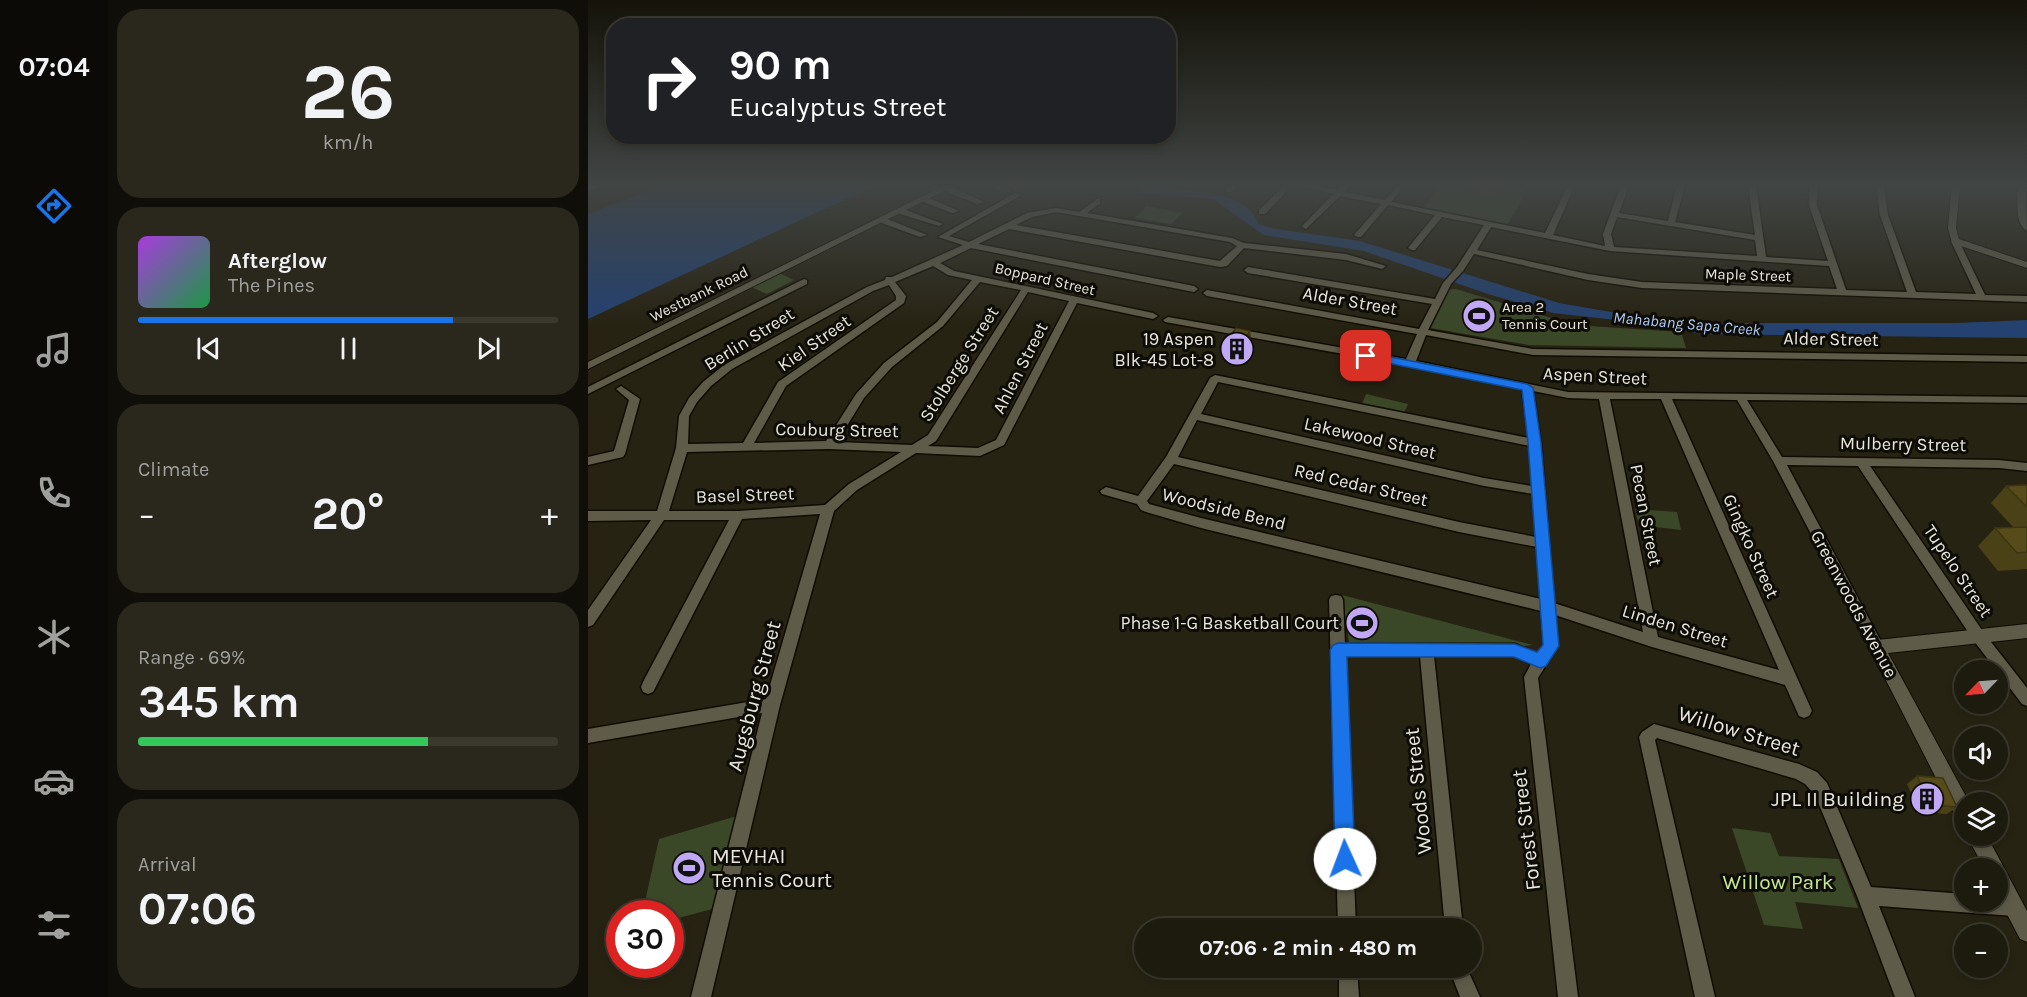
<!DOCTYPE html>
<meta charset="utf-8">
<style>
:root{--surface:#1d1a0e;--page:#2a271c;--text:#f1f3f6;--muted:#a0a19e;--line:#3b382e;--accent:#1a73e8}
body{margin:0;font-family:Karla,sans-serif;background:var(--page);color:var(--text);height:100vh;display:flex;flex-direction:column;font-size:22px;white-space:nowrap}
*{box-sizing:border-box;margin:0}
p{font-size:20px;color:var(--muted)}
.icon{flex:none;width:33px;height:33px;fill:none;stroke:currentColor;stroke-width:2;stroke-linecap:round;stroke-linejoin:round}
.map{position:relative;flex:1;overflow:hidden}
.drawer{display:flex;flex-direction:column;gap:9px;padding:9px;background:#100e08;width:480px}
.drawer>*{flex:none}
.hud{position:absolute;left:18px;top:18px;width:570px;height:126px;border-radius:24px;box-shadow:0 3px 9px #0003,0 0 0 2px var(--line);background:#202124;color:#fff;overflow:hidden}
.needle{width:39px;rotate:245deg}
.buttons{position:absolute;left:1366px;top:660px;display:grid;gap:12px}
.buttons a{display:grid;place-items:center;width:54px;height:54px;border-radius:50%;background:var(--surface);box-shadow:0 3px 9px #0003,0 0 0 2px var(--line);font-size:30px}
.speed{position:absolute;left:18px;top:900px;display:flex;gap:12px;font-size:30px;font-weight:700;text-align:center}
.speed>*{display:grid;place-content:center;width:78px;height:78px;border-radius:50%;background:var(--surface);box-shadow:0 3px 9px #0003,0 0 0 2px var(--line);line-height:1}
.speed .limit{border:9px solid #d22;background:#fff;color:#111}
.pin{position:absolute;display:grid;place-items:center;width:51px;height:51px;color:#fff;margin:-26px;border-radius:12px;box-shadow:0 3px 9px #0006}
.me{position:absolute;width:66px;margin:-33px;rotate:358deg;stroke-linejoin:round;filter:drop-shadow(0 0 4px #0008)}
.turn{display:flex;align-items:center;gap:21px;height:126px;padding:0 24px;font-size:27px}
.turn .icon{width:78px;height:78px;stroke-width:2.5}
.turn b{display:block;font-size:42px;line-height:51px}
.big{font-size:45px;font-weight:700;line-height:1.1}
.drawer .widget{flex:1;display:flex;flex-direction:column;justify-content:center;gap:9px;min-width:0;padding:0 21px;border-radius:24px;background:var(--page)}
.drawer .dial{align-items:center;gap:0}
.dial b{font-size:78px;line-height:1}
.song{display:flex;align-items:center;gap:18px}
.cover{width:72px;height:72px;border-radius:9px;background:linear-gradient(135deg,hsl(280 70% 55%),hsl(140 70% 35%))}
.played{height:6px;border-radius:3px;background:linear-gradient(90deg,var(--accent) 75%,var(--line) 75%)}
.keys{display:flex;justify-content:space-around;direction:ltr}
.heat{display:flex;justify-content:space-between;align-items:center;font-size:33px;direction:ltr}
.charge{height:9px;border-radius:4px;background:linear-gradient(90deg,#34c759 69%,var(--line) 0)}
.trip{position:absolute;left:546px;top:918px;width:348px;height:60px;border-radius:30px;background:var(--surface);box-shadow:0 3px 9px #0003,0 0 0 2px var(--line);font-weight:700;line-height:60px;text-align:center}
main{display:flex;flex:1;min-height:0}
.tabs{display:flex;flex-direction:column;width:108px;justify-content:space-around;align-items:center;background:#0c0a06;color:var(--muted)}
.tabs .icon{width:42px;height:42px}
.tabs .active{color:var(--accent)}
.tabs b{font-size:27px;color:var(--text)}
.map>svg:first-child{display:block}
</style>
<main>
<nav class="tabs">
<b>07:04</b>
<svg class="icon active" aria-label="directions" viewBox="0 0 24 24"><path d="M12 3l9 9-9 9-9-9zM9 14v-3h6M13 9l2 2-2 2"/></svg>
<svg class="icon" aria-label="music" viewBox="0 0 24 24"><path d="M9 18V5l10-2v13"/><circle cx="6" cy="18" r="3"/><circle cx="16" cy="16" r="3"/></svg>
<svg class="icon" aria-label="phone" viewBox="0 0 24 24"><path d="M5 4h4l2 5-3 2q2 4 5 5l2-3 5 2v4C11 20 4 13 5 4z"/></svg>
<svg class="icon" aria-label="climate" viewBox="0 0 24 24"><path d="M12 3v18M4 7l16 10M4 17L20 7"/></svg>
<svg class="icon" aria-label="car" viewBox="0 0 24 24"><path d="M5 17H2v-5l4-1 3-4h7l3 4 3 1v5h-3M9 17h6M6 11h13"/><circle cx="7" cy="17" r="2"/><circle cx="17" cy="17" r="2"/></svg>
<svg class="icon" aria-label="filters" viewBox="0 0 24 24"><path d="M4 7h16M4 17h16"/><circle cx="9" cy="7" r="2"/><circle cx="15" cy="17" r="2"/></svg>
</nav>
<section class="drawer">
<div class="widget dial"><b>26</b><p>km/h</p></div>
<div class="widget">
<div class="song"><i class="cover"></i><div><b>Afterglow</b><p>The Pines</p></div></div>
<div class="played"></div>
<div class="keys"><svg class="icon" aria-label="previous" viewBox="0 0 24 24"><path d="M18 5L8 12l10 7zM5 5v14"/></svg><svg class="icon" aria-label="pause" viewBox="0 0 24 24"><path d="M8 5v14M16 5v14"/></svg><svg class="icon" aria-label="next" viewBox="0 0 24 24"><path d="M6 5l10 7-10 7zM19 5v14"/></svg></div>
</div>
<div class="widget"><p>Climate</p>
<div class="heat"><a>−</a><b class="big">20°</b><a>+</a></div>
</div>
<div class="widget"><p>Range · 69%</p><b class="big">345 km</b><div class="charge"></div></div>
<div class="widget"><p>Arrival</p><b class="big">07:06</b></div>
</section>
<div class="map">
<svg width="1439" height="997" viewBox="0 0 1439 997">
<rect width="100%" height="100%" fill="#272313"/>
<g fill="#3a4828">
<polygon points="852,185 942,185 919,225 836,208"/>
<polygon points="558,206 594,213 583,224 547,218"/>
<polygon points="191,273 206,280 179,294 163,287"/>
<polygon points="868,289 986,325 1093,332 1098,348 941,345 842,328 859,290"/>
<polygon points="778,394 820,404 816,413 774,404"/>
<polygon points="1047,509 1089,512 1093,530 1051,525"/>
<polygon points="754,595 945,645 925,647 761,642"/>
<polygon points="149,816 128,908 83,920 82,914 59,914 58,897 71,839"/>
<polygon points="1144,828 1182,833 1191,856 1251,859 1270,908 1207,902 1215,929 1176,925"/>
</g>
<g fill="#244170">
<polygon points="75,185 288,185 0,319 0,214"/>
<path d="M 561,187 C 590,191 661,188 670,224 L 688,229 L 772,241 L 971,303 L 1087,323 L 1368,323 L 1439,320 L 1439,338 L 1111,334 L 1082,326 L 965,313 L 900,294 L 776,251 L 676,235 L 625,199 L 548,192 Z"/>
</g>
<g fill="none" stroke-linecap="round" stroke-linejoin="round">
<g stroke="#100c01" stroke-width="3">
<g id="minor">
<polygon points="402,185 413,185 424,191 417,193"/>
<polygon points="641,185 649,185 644,192 638,192 637,190"/>
<polygon points="697,185 705,185 677,214 671,214 671,210"/>
<path d="M 709,185 L 725,185 L 749,190 L 753,185 L 761,185 L 756,192 L 797,200 L 810,185 L 817,185 L 803,202 L 957,233 L 980,185 L 987,185 L 965,235 L 1017,246 L 1015,234 L 1033,185 L 1041,185 L 1031,213 L 1080,221 L 1089,185 L 1097,185 L 1087,222 L 1167,235 L 1160,185 L 1168,185 L 1178,257 L 1240,261 L 1221,205 L 1221,185 L 1229,185 L 1229,205 L 1258,290 L 1319,292 L 1292,215 L 1288,185 L 1296,185 L 1300,215 L 1328,292 L 1388,294 L 1363,241 L 1367,239 L 1371,241 L 1397,295 L 1439,296 L 1439,302 L 1054,288 L 1000,280 L 886,254 L 875,271 L 863,284 L 840,330 L 945,349 L 1439,356 L 1439,362 L 945,355 L 838,335 L 828,361 L 980,392 L 1439,397 L 1439,403 L 1159,400 L 1194,457 L 1411,460 L 1439,463 L 1439,471 L 1411,468 L 1282,466 L 1396,633 L 1439,688 L 1439,706 L 1434,704 L 1386,641 L 1270,466 L 1199,465 L 1296,647 L 1294,651 L 1289,653 L 1284,651 L 1185,461 L 1149,400 L 1084,399 L 1224,711 L 1221,716 L 1216,718 L 1211,716 L 1197,685 L 1064,647 L 967,615 L 970,646 L 950,678 L 990,997 L 970,997 L 936,677 L 943,664 L 926,656 L 846,656 L 875,928 L 857,928 L 832,656 L 757,656 L 768,928 L 750,928 L 741,600 L 743,596 L 748,595 L 753,596 L 755,600 L 757,644 L 927,644 L 950,654 L 956,645 L 953,611 L 613,528 L 558,512 L 553,510 L 549,504 L 514,494 L 512,491 L 518,487 L 550,496 L 578,457 L 622,378 L 627,375 L 941,438 L 934,389 L 822,366 L 577,322 L 575,320 L 580,317 L 818,359 L 829,334 L 619,296 L 615,293 L 619,290 L 831,329 L 844,304 L 660,273 L 656,270 L 660,267 L 847,299 L 855,283 L 869,267 L 896,225 L 854,217 L 827,250 L 824,250 L 820,248 L 847,215 L 800,205 L 773,237 L 770,237 L 766,235 L 793,204 L 752,196 L 718,229 L 714,227 L 715,225 L 745,194 ZM 1029,217 L 1167,240 L 1169,256 L 1026,247 L 1023,234 ZM 903,227 L 1022,251 L 1241,266 L 1249,289 L 1054,282 L 1000,274 L 889,250 ZM 630,382 L 942,446 L 944,486 L 896,478 L 613,414 ZM 945,391 L 980,398 L 1011,399 L 1055,632 L 966,603 L 953,443 ZM 1022,399 L 1073,399 L 1191,670 L 1070,637 ZM 609,420 L 896,486 L 945,494 L 948,537 L 871,522 L 590,457 ZM 586,464 L 871,532 L 949,547 L 953,599 L 613,518 L 561,504 L 559,501 Z"/>
<path d="M 1430,185 L 1438,185 L 1439,231 C 1426,223 1430,200 1430,185 Z"/>
<polygon points="355,186 361,186 396,202 389,204 355,190"/>
<path d="M 427,193 L 434,195 L 361,236 L 381,242 L 439,213 L 468,208 L 491,212 L 509,199 L 512,199 L 512,203 L 499,213 L 644,238 L 656,243 L 758,254 L 798,266 L 794,269 L 758,260 L 656,248 L 639,266 L 632,267 L 421,229 L 390,244 L 606,286 L 610,289 L 606,292 L 383,248 L 352,263 L 366,271 L 565,313 L 570,316 L 565,319 L 489,303 L 416,445 L 392,456 L 328,453 L 269,490 L 246,511 L 192,705 L 123,997 L 103,997 L 174,713 L 0,743 L 0,729 L 178,699 L 232,514 L 154,519 L 65,692 L 60,694 L 55,692 L 53,687 L 55,682 L 141,520 L 76,520 L 5,625 L 0,627 L 0,610 L 63,520 L 0,521 L 0,511 L 69,511 L 88,448 L 91,416 L 101,398 L 115,382 L 136,365 L 279,287 L 297,280 L 298,277 L 304,277 L 375,245 L 350,237 ZM 468,212 L 642,242 L 649,246 L 632,261 L 428,225 L 444,217 ZM 345,266 L 360,275 L 384,280 L 349,322 L 296,363 L 268,394 L 238,441 L 166,443 L 198,386 L 316,303 L 318,296 L 307,282 ZM 392,282 L 433,290 L 340,435 L 324,445 L 249,442 L 276,398 L 304,367 L 355,326 ZM 301,285 L 308,296 L 308,300 L 190,382 L 155,443 L 100,444 L 101,416 L 109,402 L 123,386 L 144,369 L 285,291 ZM 440,292 L 481,301 L 408,440 L 390,448 L 340,446 L 348,441 ZM 241,449 L 313,452 L 261,484 L 237,505 L 150,511 L 81,511 L 99,452 Z"/>
<polygon points="333,197 339,197 371,211 364,213 333,201"/>
<polygon points="309,209 315,209 355,224 351,226 309,213"/>
<polygon points="291,218 297,218 339,235 332,237 291,222"/>
<polygon points="216,279 219,280 219,284 0,394 0,387"/>
<polygon points="33,386 52,399 37,454 35,457 0,465 0,457 26,451 41,400 28,389"/>
<polygon points="1066,724 1211,764 1229,772 1239,783 1283,887 1377,894 1377,902 1410,902 1410,897 1426,898 1432,901 1435,907 1432,913 1426,916 1291,906 1327,997 1307,997 1269,896 1227,795 1217,784 1208,779 1069,738 1067,740 1127,997 1107,997 1051,737 1054,732"/>
<polygon points="751,968 769,968 771,997 751,997"/>
<polygon points="861,968 879,968 892,997 872,997"/>
</g>
</g>
<g stroke="#100c01" stroke-width="2">
<g id="tertiary">
<polygon points="357,185 368,185 0,369 0,362"/>
<polygon points="1364,185 1372,185 1368,228 1371,239 1439,262 1439,268 1364,243 1360,228"/>
<polygon points="1439,624 1439,638 1300,653 1381,802 1377,802 1377,823 1370,821 1281,647 1283,642 1289,640"/>
<polygon points="1379,836 1399,836 1439,911 1439,942 1432,939 1410,897 1410,868 1396,868"/>
</g>
</g>
<g stroke="#100c01" stroke-width="4">
<polygon id="secondary" points="0,185 14,185 0,192"/>
</g>
<use href="#minor" fill="#5f5b49" fill-rule="evenodd"/>
<use href="#tertiary" fill="#5f5b49" fill-rule="evenodd"/>
<use href="#secondary" fill="#676c43" fill-rule="evenodd"/>
</g>
<g fill="#4b4116">
<polygon points="869,185 920,185 911,198 869,190"/>
<polygon points="662,331 663,340 648,361 634,358 633,349"/>
<polygon points="1439,485 1439,569 1410,571 1390,546 1407,528 1426,528 1403,503 1418,486"/>
<polygon points="1329,776 1369,807 1359,814 1332,812 1319,784"/>
</g>
<g fill="#3d3512">
<polygon points="916,185 920,185 911,198 913,190"/>
<polygon points="662,331 663,340 648,361 648,352"/>
</g>
<g fill="#574c19" stroke="#3d3512" stroke-width="1.5">
<polygon points="891,185 916,185 913,190"/>
<polygon points="648,328 662,331 648,352 633,349"/>
<polygon points="1439,485 1439,507 1418,486"/>
<polygon points="1439,527 1439,552 1429,553 1407,528"/>
<polygon points="1329,776 1355,778 1369,807 1343,805"/>
</g>
<linearGradient id="sky" x2="0" y2="1"><stop stop-color="#15130a"/><stop offset="0.57" stop-color="#414544"/><stop offset="1" stop-color="#414544" stop-opacity="0"/></linearGradient>
<rect width="1439" height="325" fill="url(#sky)"/>
<polygon fill="#1a73e8" stroke="#114b97" stroke-width="1.5" points="778,352 939,384 945,388 953,443 971,646 958,666 952,668 926,657 759,657 767,859 764,866 757,869 750,866 747,859 742,650 745,645 750,643 927,644 949,652 955,645 940,443 934,390 774,358 774,353"/>
<defs>
<g id="stadium-disc" transform="scale(1.725)"><circle r="9.5" fill="#c0a8f4" stroke="#0e0c06"/><path d="M0-5a6.5 5 0 1 0 0 10a6.5 5 0 1 0 0-10ZM-3.5-1.8h7v3.6h-7Z" fill="#111"/></g>
<g id="building-disc" transform="scale(1.725)"><circle r="9.5" fill="#c0a8f4" stroke="#0e0c06"/><path d="M-4-6H4V6H1V3H-1V6H-4ZM-2.5-4.3h1.7v1.8h-1.7ZM.8-4.3h1.7v1.8H.8ZM-2.5-1h1.7V.8h-1.7ZM.8-1h1.7V.8H.8Z" fill="#111"/></g>
</defs>
<g fill-rule="evenodd">
<use href="#stadium-disc" x="891" y="316"/>
<use href="#building-disc" x="649" y="349"/>
<use href="#stadium-disc" x="774" y="623"/>
<use href="#building-disc" x="1339" y="799"/>
<use href="#stadium-disc" x="101" y="868"/>
</g>
<g text-anchor="middle" stroke-width="6" stroke-linejoin="round" paint-order="stroke">
<g font-size="15" fill="#e9e7dd" stroke="#0e0c06">
<text transform="translate(1160 275) rotate(2)" y="5">Maple Street</text>
<text transform="translate(457 279) rotate(13)" y="5">Boppard Street</text>
<text transform="translate(111 294) rotate(-26)" y="5">Westbank Road</text>
</g>
<g font-size="15" fill="#e9e7dd" stroke="#0e0c06" text-anchor="start">
<text x="914" y="312">Area 2<tspan x="914" dy="17">Tennis Court</tspan></text>
</g>
<g font-size="16" font-style="italic" fill="#afcbf8" stroke="#0e0c06">
<text transform="translate(1099 323) rotate(5)" y="6">Mahabang Sapa Creek</text>
</g>
<g font-size="18" fill="#e9e7dd" stroke="#0e0c06">
<text transform="translate(762 301) rotate(10)" y="6">Alder Street</text>
<text transform="translate(161 339) rotate(-32)" y="6">Berlin Street</text>
<text transform="translate(1243 339) rotate(1)" y="6">Alder Street</text>
<text transform="translate(226 343) rotate(-35)" y="6">Kiel Street</text>
<text transform="translate(371 364) rotate(-58)" y="6">Stolberge Street</text>
<text transform="translate(432 368) rotate(-63)" y="6">Ahlen Street</text>
<text transform="translate(1007 376) rotate(3)" y="6">Aspen Street</text>
<text transform="translate(249 430) rotate(1)" y="6">Couburg Street</text>
<text transform="translate(782 438) rotate(13)" y="6">Lakewood Street</text>
<text transform="translate(1315 444) rotate(1)" y="6">Mulberry Street</text>
<text transform="translate(773 485) rotate(13)" y="6">Red Cedar Street</text>
<text transform="translate(157 495) rotate(-2)" y="6">Basel Street</text>
<text transform="translate(636 509) rotate(14)" y="6">Woodside Bend</text>
<text transform="translate(1058 515) rotate(79)" y="6">Pecan Street</text>
<text transform="translate(1163 546) rotate(66)" y="6">Gingko Street</text>
<text transform="translate(1370 571) rotate(56)" y="6">Tupelo Street</text>
<text transform="translate(1266 604) rotate(62)" y="6">Greenwoods Avenue</text>
<text transform="translate(1087 626) rotate(17)" y="6">Linden Street</text>
</g>
<g font-size="18" fill="#e9e7dd" stroke="#0e0c06" text-anchor="end">
<text x="626" y="345">19 Aspen<tspan x="626" dy="21">Blk-45 Lot-8</tspan></text>
<text x="751" y="629">Phase 1-G Basketball Court</text>
</g>
<g font-size="21" fill="#e9e7dd" stroke="#0e0c06">
<text transform="translate(166 696) rotate(-75)" y="7">Augsburg Street</text>
<text transform="translate(1151 731) rotate(17)" y="7">Willow Street</text>
<text transform="translate(830 791) rotate(-96)" y="7">Woods Street</text>
<text transform="translate(938 830) rotate(-97)" y="7">Forest Street</text>
</g>
<g font-size="21" fill="#e9e7dd" stroke="#0e0c06" text-anchor="end">
<text x="1316" y="806">JPL II Building</text>
<text x="124" y="863" text-anchor="start">MEVHAI<tspan x="124" dy="24">Tennis Court</tspan></text>
</g>
<g font-size="21" fill="#c5e994" stroke="#0e0c06">
<text x="1190" y="889">Willow Park</text>
</g>
</g>
</svg>
<div class="buttons">
<a><svg class="needle" viewBox="-14 -14 28 28"><path d="M0-13l5 13h-10z" fill="#e53935"/><path d="M0 13l5-13h-10z" fill="#a0a19e"/></svg></a>
<a><svg class="icon" aria-label="sound" viewBox="0 0 24 24"><path d="M4 9h4l5-4v14l-5-4H4zM17 9q2 3 0 6"/></svg></a>
<a><svg class="icon" aria-label="layers" viewBox="0 0 24 24"><path d="M12 4l9 5-9 5-9-5zM3 14l9 5 9-5"/></svg></a>
<a>+</a>
<a>−</a>
</div>
<div class="speed"><div class="limit">30</div></div>
<div class="pin" style="left:778px;top:356px;background:#d93025"><svg class="icon" aria-label="arrive" viewBox="0 0 24 24"><path d="M6 21V4h12l-3 4 3 4H6"/></svg></div>
<svg class="me" style="left:757px;top:859px" viewBox="-20 -20 40 40"><circle r="19" fill="#fff"/><path d="M0-13L10 11 0 6-10 11z" fill="#1a73e8"/></svg>
<div class="trip">07:06 · 2 min · 480 m</div>
<div class="hud">
<div class="turn"><svg class="icon" aria-label="right" viewBox="0 0 24 24"><path d="M7 20v-9h11M14 6l5 5-5 5"/></svg><div><b>90 m</b>Eucalyptus Street</div></div>
</div>
</div>
</main>
